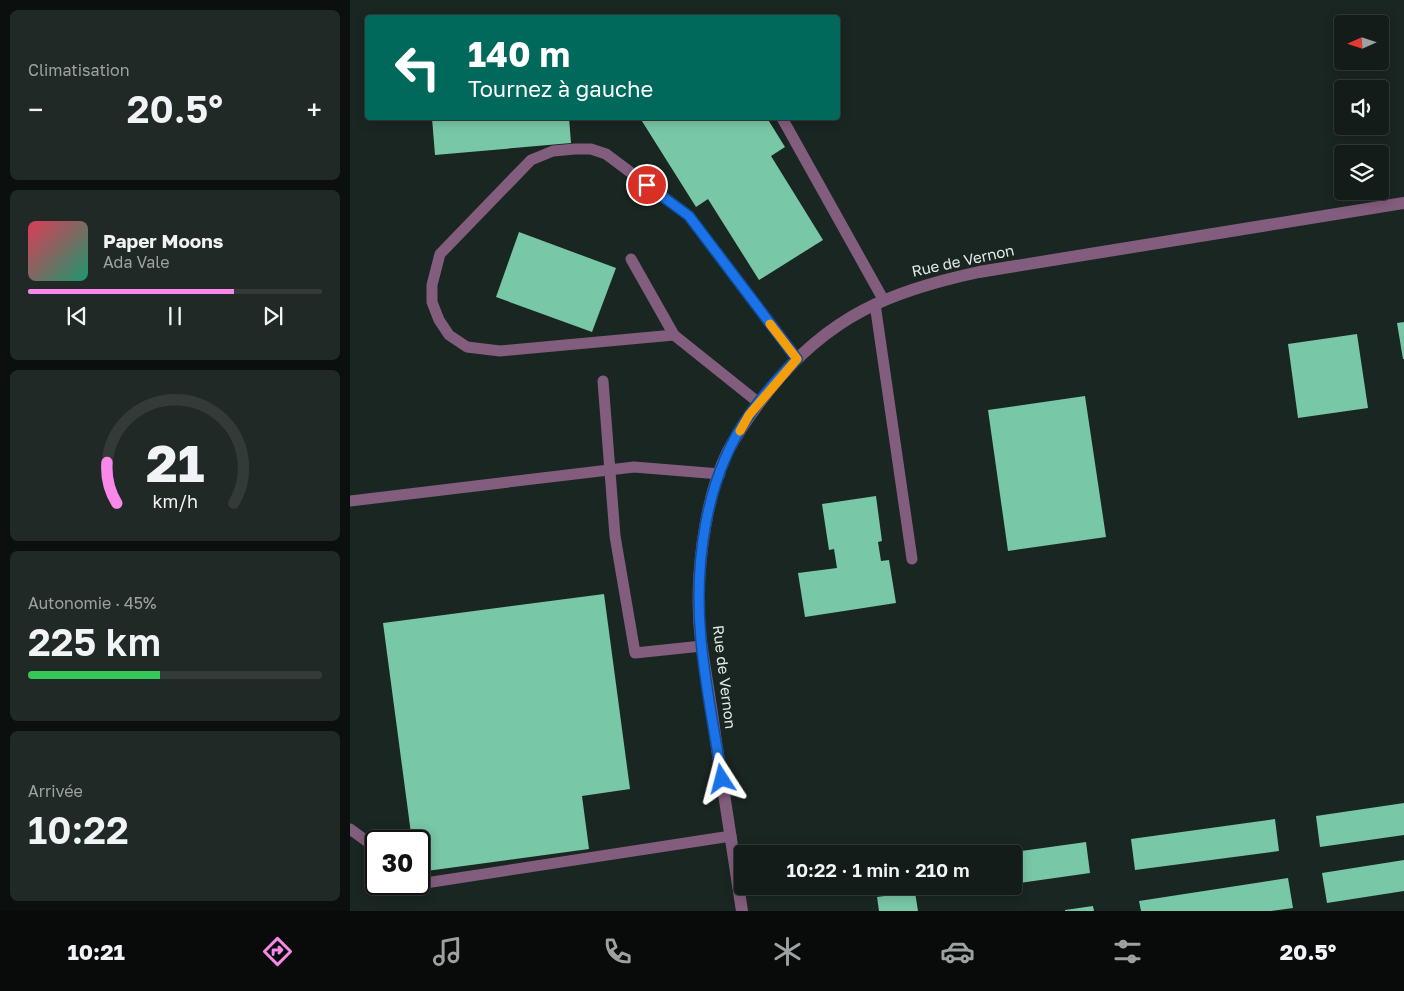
<!DOCTYPE html>
<html lang="fr">
<meta charset="utf-8">
<style>
:root{--surface:#141c19;--page:#212926;--text:#f1f3f6;--muted:#9da1a2;--line:#333a38;--accent:#f888ea}
body{margin:0;font-family:"Golos Text",sans-serif;background:var(--page);color:var(--text);height:100vh;display:flex;flex-direction:column;font-size:19px;white-space:nowrap}
*{box-sizing:border-box;margin:0}
p{font-size:16px;color:var(--muted)}
.icon{flex:none;width:28px;height:28px;fill:none;stroke:currentColor;stroke-width:2;stroke-linecap:round;stroke-linejoin:round}
.map{position:relative;flex:1;overflow:hidden}
.panel{display:flex;flex-direction:column;gap:10px;padding:10px;background:#0b0f0e;width:350px}
.panel>*{flex:none}
.guide{position:absolute;left:15px;top:15px;width:475px;height:105px;border-radius:5px;box-shadow:0 2px 12px #0003,0 0 0 1px var(--line);background:#00695c;color:#fff;overflow:hidden}
.needle{width:32px;rotate:267deg}
.controls{position:absolute;left:984px;top:15px;display:grid;gap:10px}
.controls a{display:grid;place-items:center;width:55px;height:55px;border-radius:5px;background:var(--surface);box-shadow:0 2px 12px #0003,0 0 0 1px var(--line);font-size:25px}
.speed{position:absolute;left:15px;top:830px;display:flex;gap:10px;font-size:25px;font-weight:700;text-align:center}
.speed>*{display:grid;place-content:center;width:65px;height:65px;border-radius:50%;background:var(--surface);box-shadow:0 2px 12px #0003,0 0 0 1px var(--line);line-height:1}
.speed .limit{border:2px solid #111;border-radius:8px;background:#fff;color:#111}
.pin{position:absolute;display:grid;place-items:center;width:42px;height:42px;color:#fff;margin:-21px;border:2px solid #fff;border-radius:50%;box-shadow:0 1px 5px #0007}
.me{position:absolute;width:55px;margin:-28px;rotate:351deg;stroke-linejoin:round;filter:drop-shadow(0 0 4px #0008)}
.turn{display:flex;align-items:center;gap:18px;height:105px;padding:0 20px;font-size:22px}
.turn .icon{width:65px;height:65px;stroke-width:2.5}
.turn b{display:block;font-size:35px;line-height:42px}
.big{font-size:38px;font-weight:600;line-height:1.1}
.panel .tile{flex:1;display:flex;flex-direction:column;justify-content:center;gap:8px;min-width:0;padding:0 18px;border-radius:8px;background:var(--page)}
.panel .dial{align-items:center;gap:0}
.dial svg{height:130px;overflow:visible;fill:none;stroke:var(--line);stroke-width:7;stroke-linecap:round;text-anchor:middle}
.dial text{fill:var(--text);stroke:none}
.song{display:flex;align-items:center;gap:15px}
.cover{width:60px;height:60px;border-radius:8px;background:linear-gradient(135deg,hsl(350 70% 55%),hsl(160 70% 35%))}
.played{height:5px;border-radius:2px;background:linear-gradient(90deg,var(--accent) 70%,var(--line) 70%)}
.keys{display:flex;justify-content:space-around;direction:ltr}
.heat{display:flex;justify-content:space-between;align-items:center;font-size:28px;direction:ltr}
.charge{height:8px;border-radius:4px;background:linear-gradient(90deg,#34c759 45%,var(--line) 0)}
.trip{position:absolute;left:384px;top:845px;width:288px;height:50px;border-radius:5px;background:var(--surface);box-shadow:0 2px 12px #0003,0 0 0 1px var(--line);font-weight:600;line-height:50px;text-align:center}
.menu{display:flex;height:80px;justify-content:space-around;align-items:center;background:#080b0a;color:var(--muted)}
.menu .icon{width:35px;height:35px}
.menu .selected{color:var(--accent)}
.menu b{font-size:22px;color:var(--text)}
main{display:flex;flex:1;min-height:0}
.map>svg:first-child{display:block}
</style>
<main>
<section class="panel">
<div class="tile"><p>Climatisation</p>
<div class="heat"><a>−</a><b class="big">20.5°</b><a>+</a></div>
</div>
<div class="tile">
<div class="song"><i class="cover"></i><div><b>Paper Moons</b><p>Ada Vale</p></div></div>
<div class="played"></div>
<div class="keys"><svg class="icon" aria-label="previous" viewBox="0 0 24 24"><path d="M18 5L8 12l10 7zM5 5v14"/></svg><svg class="icon" aria-label="pause" viewBox="0 0 24 24"><path d="M8 5v14M16 5v14"/></svg><svg class="icon" aria-label="next" viewBox="0 0 24 24"><path d="M6 5l10 7-10 7zM19 5v14"/></svg></div>
</div>
<div class="tile dial"><svg viewBox="0 0 100 80">
<path d="M14 69A42 42 0 1 1 86 69"/>
<path d="M14 69A42 42 0 0 1 8 44" stroke="#f888ea"/>
<text x="50" y="56" font-size="32" font-weight="700">21</text>
<text x="50" y="72" font-size="11">km/h</text>
</svg></div>
<div class="tile"><p>Autonomie · 45%</p><b class="big">225 km</b><div class="charge"></div></div>
<div class="tile"><p>Arrivée</p><b class="big">10:22</b></div>
</section>
<div class="map">
<svg width="1054" height="911" viewBox="0 0 1054 911">
<rect width="100%" height="100%" fill="#1a2621"/>
<g fill="#78c7a7">
<polygon points="82,118 219,118 221,143 85,155"/>
<polygon points="290,118 417,118 435,147 421,156 473,240 409,280 358,199 346,207"/>
<polygon points="169,232 266,268 242,332 146,297"/>
<polygon points="1054,322 1054,359 1053,359 1047,323"/>
<polygon points="1007,334 1018,408 948,418 938,344"/>
<polygon points="735,396 756,537 658,551 638,410"/>
<polygon points="526,496 532,541 528,542 531,561 539,560 546,603 455,617 448,573 487,568 484,549 479,550 472,504"/>
<polygon points="254,594 280,789 232,796 239,849 69,872 69,841 62,841 33,623"/>
<polygon points="1054,803 1054,835 970,847 966,816"/>
<polygon points="925,819 929,851 785,870 781,839"/>
<polygon points="736,842 740,873 662,884 662,854 657,853"/>
<polygon points="1054,860 1054,891 977,903 972,873"/>
<polygon points="938,878 943,908 921,911 791,911 789,901"/>
<polygon points="595,886 638,886 638,887 596,893"/>
<polygon points="565,892 568,911 529,911 527,897"/>
<polygon points="743,906 744,911 715,911 715,910"/>
</g>
<g fill="none" stroke-linecap="round" stroke-linejoin="round">
<g stroke="#835d7d" stroke-width="11">
<polyline points="432,118 533,299"/>
<polyline points="281,259 324,335 409,403"/>
<polyline points="525,304 562,559"/>
<polyline points="324,335 150,351 117,347 99,335 89,320 82,302 82,285 90,254 181,160 203,151 225,149 241,149 256,154 339,216 447,359"/>
<polyline points="253,381 265,536 285,653 352,646"/>
<polyline points="0,501 284,467 370,474"/>
<polyline points="0,829 26,848"/>
<polyline points="69,884 381,836"/>
</g>
<path stroke="#835d7d" stroke-width="12" d="M 392,911 C 383,852 374,794 365,735 C 361,704 355,672 351,641 C 344,585 353,502 378,451 C 390,428 404,409 420,389 C 479,316 540,291 629,272 L 1054,203"/>
</g>
<g fill="none" stroke-linecap="round" stroke-linejoin="round">
<g stroke="#114b97" stroke-width="12">
<path id="route" d="M 297,185 L 339,216 L 447,359 C 430,376 414,394 400,414 C 355,477 344,564 351,640 C 355,686 365,733 372,779"/>
</g>
<use href="#route" stroke="#1a73e8" stroke-width="9"/>
<polyline stroke="#f59e0b" stroke-width="9" points="390,431 399,415 447,359 420,324"/>
</g>
<g text-anchor="middle" stroke-width="5" stroke-linejoin="round" paint-order="stroke">
<g font-size="15" fill="#e3eae7" stroke="#1a2621">
<text transform="translate(613 261) rotate(-12)" y="5">Rue de Vernon</text>
<text transform="translate(374 677) rotate(83)" y="5">Rue de Vernon</text>
</g>
</g>
</svg>
<div class="controls">
<a><svg class="needle" viewBox="-14 -14 28 28"><path d="M0-13l5 13h-10z" fill="#e53935"/><path d="M0 13l5-13h-10z" fill="#9da1a2"/></svg></a>
<a><svg class="icon" aria-label="sound" viewBox="0 0 24 24"><path d="M4 9h4l5-4v14l-5-4H4zM17 9q2 3 0 6"/></svg></a>
<a><svg class="icon" aria-label="layers" viewBox="0 0 24 24"><path d="M12 4l9 5-9 5-9-5zM3 14l9 5 9-5"/></svg></a>
</div>
<div class="speed"><div class="limit">30</div></div>
<div class="pin" style="left:297px;top:185px;background:#d93025"><svg class="icon" aria-label="arrive" viewBox="0 0 24 24"><path d="M6 21V4h12l-3 4 3 4H6"/></svg></div>
<svg class="me" style="left:372px;top:779px" viewBox="-20 -20 40 40"><path d="M0-17L14 15 0 8-14 15z" fill="#1a73e8" stroke="#fff" stroke-width="4"/></svg>
<div class="trip">10:22 · 1 min · 210 m</div>
<div class="guide">
<div class="turn"><svg class="icon" aria-label="left" viewBox="0 0 24 24"><path d="M17 20v-9H6M10 6l-5 5 5 5"/></svg><div><b>140 m</b>Tournez à gauche</div></div>
</div>
</div>
</main>
<nav class="menu">
<b>10:21</b>
<svg class="icon selected" aria-label="directions" viewBox="0 0 24 24"><path d="M12 3l9 9-9 9-9-9zM9 14v-3h6M13 9l2 2-2 2"/></svg>
<svg class="icon" aria-label="music" viewBox="0 0 24 24"><path d="M9 18V5l10-2v13"/><circle cx="6" cy="18" r="3"/><circle cx="16" cy="16" r="3"/></svg>
<svg class="icon" aria-label="phone" viewBox="0 0 24 24"><path d="M5 4h4l2 5-3 2q2 4 5 5l2-3 5 2v4C11 20 4 13 5 4z"/></svg>
<svg class="icon" aria-label="climate" viewBox="0 0 24 24"><path d="M12 3v18M4 7l16 10M4 17L20 7"/></svg>
<svg class="icon" aria-label="car" viewBox="0 0 24 24"><path d="M5 17H2v-5l4-1 3-4h7l3 4 3 1v5h-3M9 17h6M6 11h13"/><circle cx="7" cy="17" r="2"/><circle cx="17" cy="17" r="2"/></svg>
<svg class="icon" aria-label="filters" viewBox="0 0 24 24"><path d="M4 7h16M4 17h16"/><circle cx="9" cy="7" r="2"/><circle cx="15" cy="17" r="2"/></svg>
<b>20.5°</b>
</nav>
